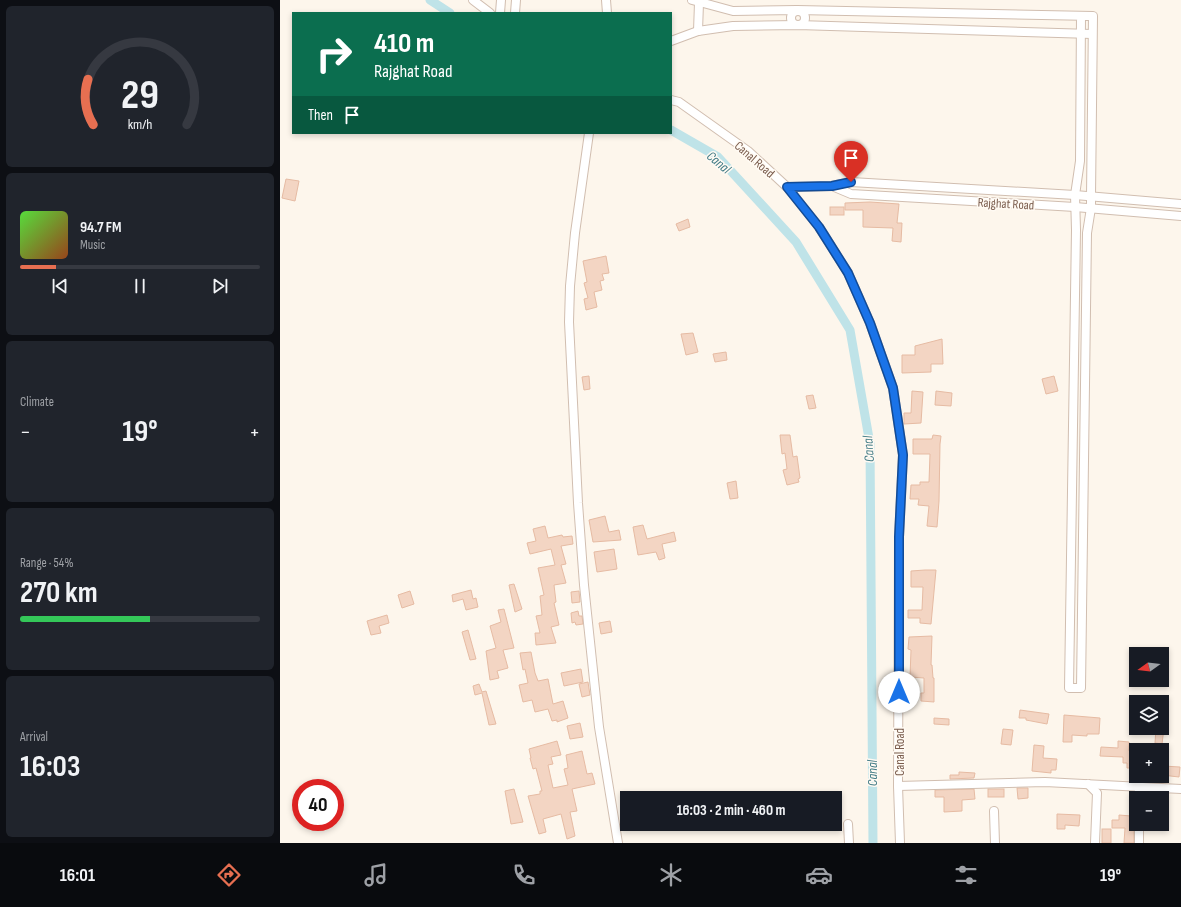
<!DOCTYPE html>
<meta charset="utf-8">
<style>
:root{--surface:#171b24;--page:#20242c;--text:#f1f3f6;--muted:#9ea1a6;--line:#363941;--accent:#e76f51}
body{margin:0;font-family:"Sofia Sans Condensed",sans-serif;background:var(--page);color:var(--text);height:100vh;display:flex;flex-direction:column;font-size:15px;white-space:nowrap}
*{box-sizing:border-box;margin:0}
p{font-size:13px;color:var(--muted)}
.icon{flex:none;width:22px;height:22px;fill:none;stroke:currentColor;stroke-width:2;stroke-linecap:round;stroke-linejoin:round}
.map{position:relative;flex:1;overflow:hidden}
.drawer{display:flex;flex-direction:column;gap:6px;padding:6px;background:#0d0f14;width:280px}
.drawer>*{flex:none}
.hud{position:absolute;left:12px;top:12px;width:380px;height:122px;border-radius:0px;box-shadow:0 2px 6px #0003;background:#0b6e4f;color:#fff;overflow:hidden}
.needle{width:26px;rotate:255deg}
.fabs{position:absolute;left:849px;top:647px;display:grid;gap:8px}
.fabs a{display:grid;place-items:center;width:40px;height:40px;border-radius:0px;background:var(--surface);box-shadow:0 2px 6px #0003;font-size:20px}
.speed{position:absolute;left:12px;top:779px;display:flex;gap:8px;font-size:20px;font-weight:700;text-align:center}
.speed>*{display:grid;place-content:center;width:52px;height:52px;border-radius:50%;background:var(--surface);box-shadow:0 2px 6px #0003;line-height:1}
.speed .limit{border:6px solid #d22;background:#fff;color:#111}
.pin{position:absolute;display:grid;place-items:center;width:34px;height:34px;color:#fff;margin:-41px -17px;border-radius:50% 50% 50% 0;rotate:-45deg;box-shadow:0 0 4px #0007}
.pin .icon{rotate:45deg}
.me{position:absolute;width:44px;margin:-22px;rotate:0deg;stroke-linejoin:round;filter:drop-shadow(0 0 3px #0008)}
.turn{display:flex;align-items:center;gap:14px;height:84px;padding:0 16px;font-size:18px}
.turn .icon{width:52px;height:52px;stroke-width:2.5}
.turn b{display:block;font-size:28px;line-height:34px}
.then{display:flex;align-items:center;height:38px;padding:0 16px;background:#0003;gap:8px;font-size:15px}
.big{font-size:30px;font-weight:700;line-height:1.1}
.drawer .card{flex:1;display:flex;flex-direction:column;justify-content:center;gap:6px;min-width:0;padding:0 14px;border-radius:6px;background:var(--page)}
.drawer .dial{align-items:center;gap:0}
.dial svg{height:104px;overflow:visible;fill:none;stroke:var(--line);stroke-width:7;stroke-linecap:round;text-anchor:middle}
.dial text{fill:var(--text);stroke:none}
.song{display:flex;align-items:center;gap:12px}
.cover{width:48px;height:48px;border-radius:6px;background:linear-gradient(135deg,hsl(110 70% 55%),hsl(20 70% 35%))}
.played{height:4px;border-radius:2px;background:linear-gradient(90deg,var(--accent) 15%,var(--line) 15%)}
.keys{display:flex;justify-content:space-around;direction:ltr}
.heat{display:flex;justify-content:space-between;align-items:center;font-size:22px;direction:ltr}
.charge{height:6px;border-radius:3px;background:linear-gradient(90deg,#34c759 54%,var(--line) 0)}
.trip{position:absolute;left:340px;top:791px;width:222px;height:40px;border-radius:0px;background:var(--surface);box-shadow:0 2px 6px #0003;font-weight:700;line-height:40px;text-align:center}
.menu{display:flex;height:64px;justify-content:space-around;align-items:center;background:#090b0e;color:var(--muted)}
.menu .icon{width:28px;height:28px}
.menu .on{color:var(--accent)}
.menu b{font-size:18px;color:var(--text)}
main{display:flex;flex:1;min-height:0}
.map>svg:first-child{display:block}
</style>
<main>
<section class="drawer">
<div class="card dial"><svg viewBox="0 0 100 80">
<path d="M14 69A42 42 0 1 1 86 69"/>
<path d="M14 69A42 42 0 0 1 10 34" stroke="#e76f51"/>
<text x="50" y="56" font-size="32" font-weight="700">29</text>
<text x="50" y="72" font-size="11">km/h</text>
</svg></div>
<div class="card">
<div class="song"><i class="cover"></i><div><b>94.7 FM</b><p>Music</p></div></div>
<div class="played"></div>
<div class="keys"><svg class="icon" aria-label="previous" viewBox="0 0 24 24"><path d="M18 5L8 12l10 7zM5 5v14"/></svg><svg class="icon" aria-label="pause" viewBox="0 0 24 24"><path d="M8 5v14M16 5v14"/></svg><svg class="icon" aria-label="next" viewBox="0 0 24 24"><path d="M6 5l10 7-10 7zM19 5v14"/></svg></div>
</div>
<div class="card"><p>Climate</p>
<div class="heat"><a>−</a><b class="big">19°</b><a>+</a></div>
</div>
<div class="card"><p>Range · 54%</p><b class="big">270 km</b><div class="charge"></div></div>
<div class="card"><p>Arrival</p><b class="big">16:03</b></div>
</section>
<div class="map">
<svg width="901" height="843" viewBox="0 0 901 843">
<rect width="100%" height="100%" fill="#fdf6ec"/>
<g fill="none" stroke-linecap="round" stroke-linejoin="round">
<g stroke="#bfe3e8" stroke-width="9">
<polyline points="150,0 170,13"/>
<polyline points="391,130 438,157 516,242 570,330 590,444 593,843"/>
</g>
</g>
<g fill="#f3d5c3" stroke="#e6bba3">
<polygon points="6,179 19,181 15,201 2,198"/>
<polygon points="590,202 619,204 617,223 622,223 621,242 612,241 613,228 583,227 583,210 565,210 565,203"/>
<rect x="550" y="207" width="14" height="8"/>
<polygon points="408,219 410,227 399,231 396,224"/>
<polygon points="326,256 329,273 322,274 324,280 320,281 322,290 314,292 317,307 306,310 304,299 308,298 304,283 307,282 303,261"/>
<polygon points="413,333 418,352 406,355 401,334"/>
<polygon points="662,339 663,364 651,364 651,372 622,373 622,355 635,355 635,346"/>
<polygon points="446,352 447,360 435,362 433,354"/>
<polygon points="309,376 310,389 304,390 302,377"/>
<polygon points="774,376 778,391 766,394 762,379"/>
<polygon points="632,391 643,392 641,423 624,424 624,413 631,413"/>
<polygon points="656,391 672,393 671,406 655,405"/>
<polygon points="533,395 536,408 529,409 526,396"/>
<polygon points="500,435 510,435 513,457 517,456 520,478 518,479 519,482 507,485 503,470 507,469 505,453 502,454"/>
<polygon points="653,435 661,436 660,444 659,501 657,527 647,526 649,506 638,505 639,499 630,499 631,485 640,485 640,482 649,482 650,454 633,454 633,439 652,439"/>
<polygon points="456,481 458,498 450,499 447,483"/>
<polygon points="325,516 329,532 339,530 341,540 313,542 309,520"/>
<polygon points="363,525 367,539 394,532 396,541 382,544 385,558 379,560 376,552 358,555 353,527"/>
<polygon points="265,526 268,538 282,535 283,537 292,536 293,544 281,546 286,564 281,565 286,583 274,585 276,602 274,603 279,625 271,627 276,643 256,645 255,633 260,633 256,616 262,615 260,596 264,595 258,568 275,565 271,549 250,554 247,543 256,541 253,529"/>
<polygon points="334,549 337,569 317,572 314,552"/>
<polygon points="645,570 656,570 651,624 640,623 640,618 628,618 628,610 642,610 643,587 631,587 631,571"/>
<polygon points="234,584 242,609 235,612 229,585"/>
<polygon points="191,590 193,599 196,598 198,607 186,610 183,599 173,602 172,595"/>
<polygon points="130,591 134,604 122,608 118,595"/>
<polygon points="299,591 300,602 292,603 291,592"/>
<polygon points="224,609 234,648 223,650 228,668 217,671 219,678 210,680 206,651 216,648 210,626 221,622 218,610"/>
<polygon points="298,611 299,616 302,616 303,624 296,625 295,622 292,623 291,613"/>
<polygon points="107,615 109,623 99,626 101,633 91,635 87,621"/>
<polygon points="330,621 332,632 321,634 319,623"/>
<polygon points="188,630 196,659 190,660 182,632"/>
<polygon points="652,636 651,665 652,665 653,678 654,678 654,702 641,701 641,693 644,693 644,678 630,677 631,650 628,649 629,637"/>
<polygon points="251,652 255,673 258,681 268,679 273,704 283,701 288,718 277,722 277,720 272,721 268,709 255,712 252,700 243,702 239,685 248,683 245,669 243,670 240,653"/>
<polygon points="301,669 303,682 284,686 281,673"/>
<polygon points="308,682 310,695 302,697 299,684"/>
<polygon points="199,684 202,692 206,691 216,724 209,725 202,693 195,695 193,686"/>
<polygon points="740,710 769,714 767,724 746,720 746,718 739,718"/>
<polygon points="784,715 820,718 819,734 807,734 807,736 792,735 792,742 783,742"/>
<polygon points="654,718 669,719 669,725 654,724"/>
<polygon points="300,723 303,737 290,739 287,726"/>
<polygon points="876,728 884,728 882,744 875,743"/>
<polygon points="723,729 733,730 731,745 721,744"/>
<polygon points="277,741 281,755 271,757 273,764 268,765 273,788 288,785 284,769 288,768 286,755 302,751 307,774 312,773 315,784 292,789 297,811 290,812 295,836 287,839 281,814 263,819 266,832 259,834 248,796 260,794 260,791 262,791 256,768 253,769 250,758 251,758 249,749"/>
<polygon points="838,741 849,742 849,751 856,751 856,768 847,768 847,763 843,763 843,757 820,756 821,747 838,748"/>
<polygon points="754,745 764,746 763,758 777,759 776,770 771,770 771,773 752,771"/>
<polygon points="883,766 900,767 899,777 882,775"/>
<polygon points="679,772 695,773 694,778 670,779 670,775 679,775"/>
<polygon points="737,788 748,788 748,798 738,799"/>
<polygon points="234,789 243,822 231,824 225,791"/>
<polygon points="694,789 695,799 682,800 682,811 664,812 664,797 655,797 655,790"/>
<rect x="708" y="789" width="16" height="8"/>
<polygon points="777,814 800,815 799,826 785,825 785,829 777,829"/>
<polygon points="839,815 851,816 850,824 854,824 854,843 844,843 845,828 832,828 832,820 839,820"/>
<rect x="822" y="829" width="9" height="14"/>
</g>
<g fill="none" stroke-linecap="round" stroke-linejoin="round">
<g stroke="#d1beb0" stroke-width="10">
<g id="minor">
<polyline points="193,0 210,13"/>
<polyline points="326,0 327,13"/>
<polyline points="412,0 453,11 517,10 813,16 811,196 811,208 807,233 801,688 789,688 796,230 795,195 800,161 801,16"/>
<circle cx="518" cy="18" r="7"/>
<polyline points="220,13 221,0"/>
<polyline points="235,13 236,0"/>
<polyline points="418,31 419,3"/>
<polyline points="391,41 418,31 453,26 518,25 812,34"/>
<polyline points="391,100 399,102 468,151 507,187 539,227 568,273 590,323 613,388 623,455 619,537 618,786 620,843"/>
<polyline points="309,133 295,233 290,286 289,322 298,503 304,585 319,727 338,843"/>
<polyline points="552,186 571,194 795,207 901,216"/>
<polyline points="507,187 552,186 571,182 795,195 901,204"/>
<polyline points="808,784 817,793 815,843"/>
<polyline points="618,786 765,782 901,789"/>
<polyline points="859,798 859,787"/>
<polyline points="714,811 715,843"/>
<polyline points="568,824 569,843"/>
<polyline points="859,824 859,843"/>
</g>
</g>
<use href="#minor" stroke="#fff" stroke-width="8"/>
</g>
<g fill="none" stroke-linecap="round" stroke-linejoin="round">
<g stroke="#114b97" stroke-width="10">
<polyline id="route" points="571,182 552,186 507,187 539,227 568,273 590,323 613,388 623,455 619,537 619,692"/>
</g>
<use href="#route" stroke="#1a73e8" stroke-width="7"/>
</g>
<g text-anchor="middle" stroke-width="3" stroke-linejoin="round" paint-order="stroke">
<g font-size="13" fill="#7a5c4d" stroke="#fffaf3">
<text transform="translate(475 159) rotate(41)" y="5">Canal Road</text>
<text transform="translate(726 203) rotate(3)" y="5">Rajghat Road</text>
<text transform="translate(619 752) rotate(-90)" y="5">Canal Road</text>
</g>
<g font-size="14" font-style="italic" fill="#437c86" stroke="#fffaf3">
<text transform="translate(439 162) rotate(40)" y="5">Canal</text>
<text transform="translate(588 449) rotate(-94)" y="5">Canal</text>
<text transform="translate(592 773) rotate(-90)" y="5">Canal</text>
</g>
</g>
</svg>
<div class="fabs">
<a><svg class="needle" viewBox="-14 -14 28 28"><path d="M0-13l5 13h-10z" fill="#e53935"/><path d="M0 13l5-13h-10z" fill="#9ea1a6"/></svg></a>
<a><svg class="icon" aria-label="layers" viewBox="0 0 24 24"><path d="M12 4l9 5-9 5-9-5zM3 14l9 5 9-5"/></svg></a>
<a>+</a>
<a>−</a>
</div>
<div class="speed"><div class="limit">40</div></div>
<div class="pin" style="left:571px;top:182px;background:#d93025"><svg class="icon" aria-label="arrive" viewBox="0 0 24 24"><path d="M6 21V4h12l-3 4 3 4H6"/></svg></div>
<svg class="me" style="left:619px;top:692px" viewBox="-20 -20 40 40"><circle r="19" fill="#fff"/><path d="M0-13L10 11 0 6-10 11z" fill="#1a73e8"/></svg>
<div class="trip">16:03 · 2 min · 460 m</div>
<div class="hud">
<div class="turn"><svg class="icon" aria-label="right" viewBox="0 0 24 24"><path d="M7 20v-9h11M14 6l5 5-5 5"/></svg><div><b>410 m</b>Rajghat Road</div></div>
<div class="then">Then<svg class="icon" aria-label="arrive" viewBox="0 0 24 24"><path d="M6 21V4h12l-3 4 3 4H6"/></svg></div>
</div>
</div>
</main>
<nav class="menu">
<b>16:01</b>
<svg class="icon on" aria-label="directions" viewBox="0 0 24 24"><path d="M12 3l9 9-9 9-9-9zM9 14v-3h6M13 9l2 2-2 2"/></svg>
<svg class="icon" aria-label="music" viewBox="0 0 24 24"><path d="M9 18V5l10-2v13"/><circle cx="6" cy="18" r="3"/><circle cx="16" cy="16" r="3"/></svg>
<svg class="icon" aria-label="phone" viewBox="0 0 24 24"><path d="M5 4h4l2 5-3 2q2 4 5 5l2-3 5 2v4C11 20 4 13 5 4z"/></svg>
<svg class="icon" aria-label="climate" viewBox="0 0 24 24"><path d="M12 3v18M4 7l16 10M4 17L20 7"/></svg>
<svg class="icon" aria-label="car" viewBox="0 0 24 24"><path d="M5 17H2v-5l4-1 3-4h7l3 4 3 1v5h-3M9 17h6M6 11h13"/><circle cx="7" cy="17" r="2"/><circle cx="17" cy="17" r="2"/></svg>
<svg class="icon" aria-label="filters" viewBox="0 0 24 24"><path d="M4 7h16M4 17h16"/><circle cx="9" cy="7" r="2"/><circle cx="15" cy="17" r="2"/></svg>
<b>19°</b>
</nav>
